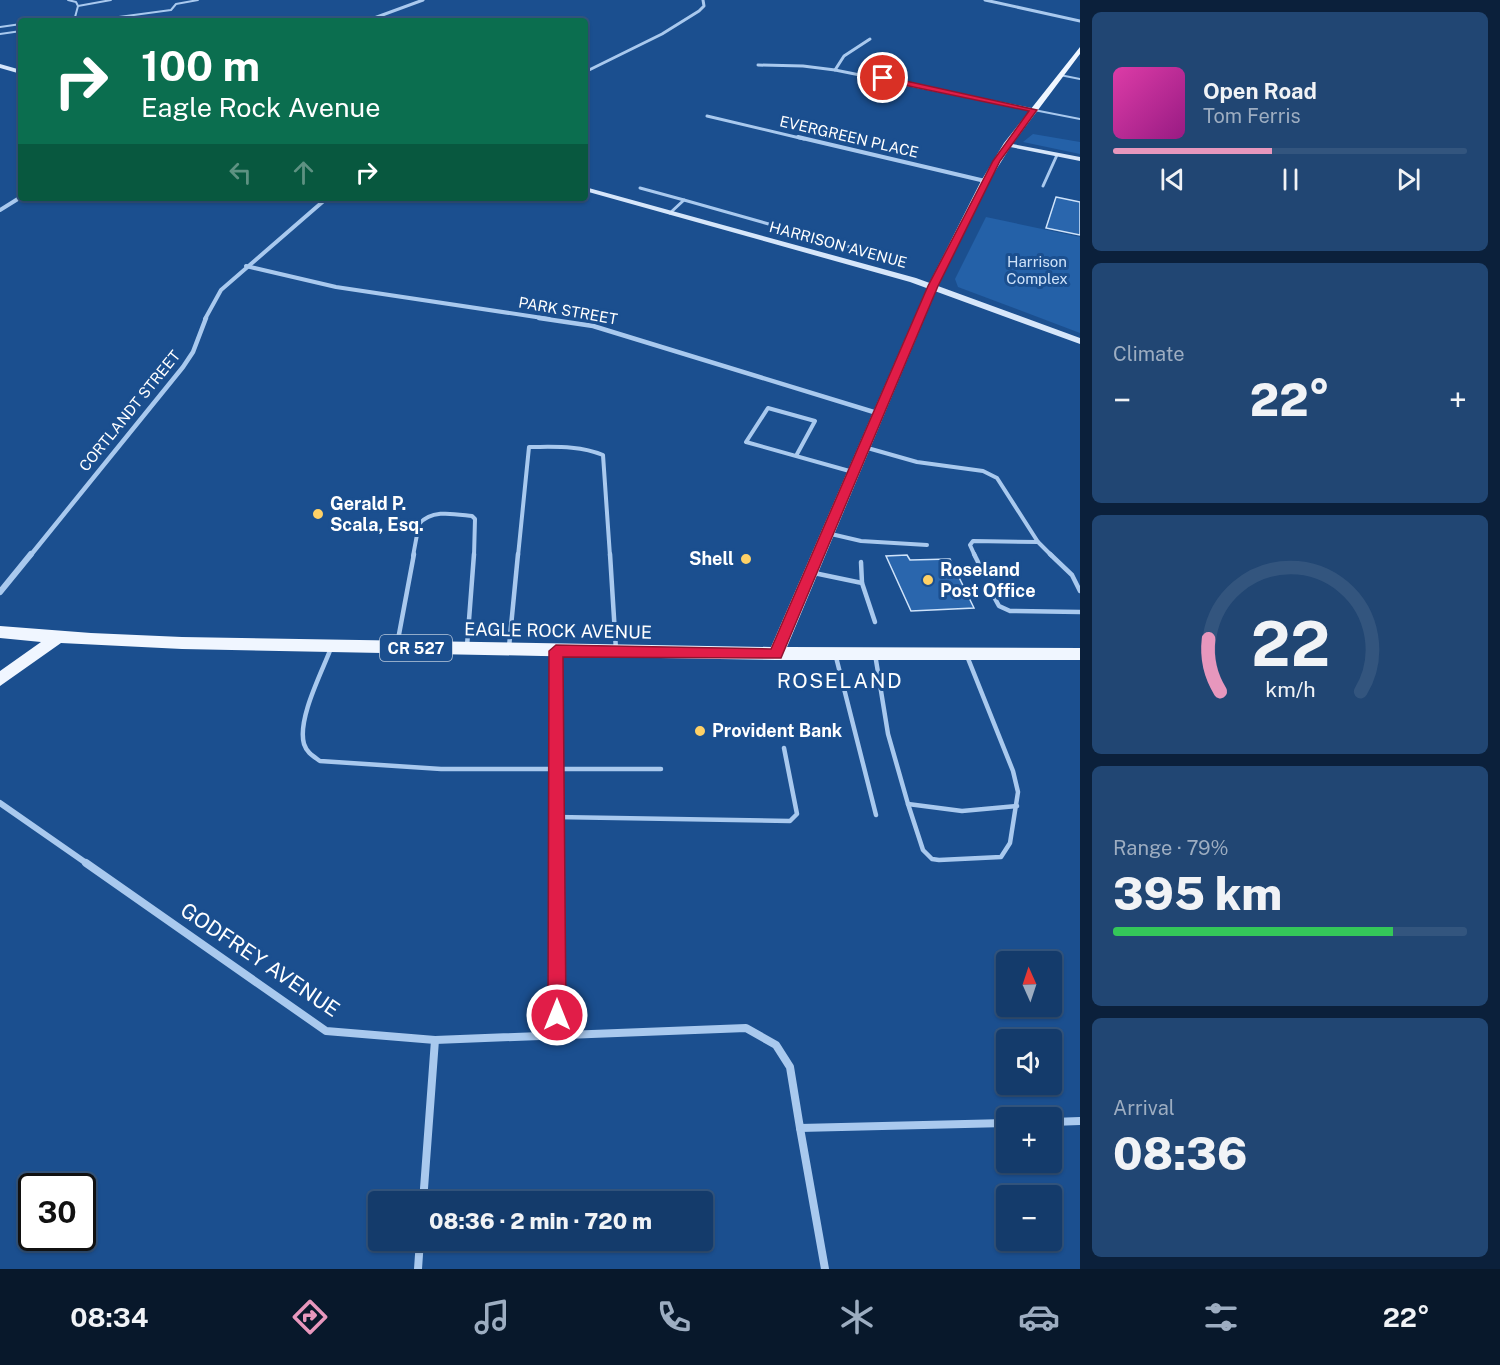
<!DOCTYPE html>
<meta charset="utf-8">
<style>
:root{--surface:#143b6b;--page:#214673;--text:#f1f3f6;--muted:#9dadc1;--line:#33557e;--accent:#e797bd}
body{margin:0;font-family:"Public Sans",sans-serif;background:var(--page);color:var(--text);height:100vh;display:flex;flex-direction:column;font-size:22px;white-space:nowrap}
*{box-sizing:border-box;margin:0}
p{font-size:20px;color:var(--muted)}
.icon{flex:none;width:33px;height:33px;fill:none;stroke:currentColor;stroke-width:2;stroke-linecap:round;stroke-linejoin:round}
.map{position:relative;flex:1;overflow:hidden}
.sheet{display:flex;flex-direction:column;gap:12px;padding:12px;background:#0b203b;width:420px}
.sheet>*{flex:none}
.banner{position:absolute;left:18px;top:18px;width:570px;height:183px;border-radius:6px;box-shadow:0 2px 4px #0004,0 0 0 2px var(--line);background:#0b6e4f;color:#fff;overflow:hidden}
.needle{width:39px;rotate:357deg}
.tools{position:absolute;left:996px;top:951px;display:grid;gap:12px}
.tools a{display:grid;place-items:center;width:66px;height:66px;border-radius:6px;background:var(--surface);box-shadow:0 2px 4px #0004,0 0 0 2px var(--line);font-size:30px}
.speed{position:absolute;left:18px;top:1173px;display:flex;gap:12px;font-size:30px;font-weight:700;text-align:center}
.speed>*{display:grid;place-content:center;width:78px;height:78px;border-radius:50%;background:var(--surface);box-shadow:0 2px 4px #0004,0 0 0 2px var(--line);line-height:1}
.speed .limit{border:3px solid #111;border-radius:9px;background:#fff;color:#111}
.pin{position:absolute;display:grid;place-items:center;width:51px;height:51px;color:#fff;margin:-26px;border:3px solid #fff;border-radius:50%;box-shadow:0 2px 6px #0007}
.me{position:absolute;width:66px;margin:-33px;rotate:0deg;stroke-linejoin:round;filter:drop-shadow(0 0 4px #0008)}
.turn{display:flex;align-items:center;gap:21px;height:126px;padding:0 24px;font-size:27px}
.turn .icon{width:78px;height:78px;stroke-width:2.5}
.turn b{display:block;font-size:42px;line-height:51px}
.lanes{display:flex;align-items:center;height:57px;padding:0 24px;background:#0003;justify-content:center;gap:30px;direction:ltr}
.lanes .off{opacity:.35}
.big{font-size:45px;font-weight:800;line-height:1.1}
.sheet .tile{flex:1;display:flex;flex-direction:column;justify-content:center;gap:9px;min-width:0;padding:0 21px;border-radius:9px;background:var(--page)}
.sheet .dial{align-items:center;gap:0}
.dial svg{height:156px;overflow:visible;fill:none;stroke:var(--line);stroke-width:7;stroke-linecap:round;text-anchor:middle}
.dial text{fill:var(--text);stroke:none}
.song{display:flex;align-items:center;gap:18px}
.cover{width:72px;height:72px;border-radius:9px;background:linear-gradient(135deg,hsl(320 70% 55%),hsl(310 70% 35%))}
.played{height:6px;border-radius:3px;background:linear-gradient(90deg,var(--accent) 45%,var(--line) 45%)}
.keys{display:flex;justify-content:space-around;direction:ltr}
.heat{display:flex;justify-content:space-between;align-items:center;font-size:33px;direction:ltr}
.charge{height:9px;border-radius:4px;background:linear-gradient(90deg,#34c759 79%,var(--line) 0)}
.trip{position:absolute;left:368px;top:1191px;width:345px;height:60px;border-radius:6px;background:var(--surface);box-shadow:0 2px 4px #0004,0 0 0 2px var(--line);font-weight:800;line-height:60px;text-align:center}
.tabs{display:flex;height:96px;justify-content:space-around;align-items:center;background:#08182b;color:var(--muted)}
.tabs .icon{width:42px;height:42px}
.tabs .current{color:var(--accent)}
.tabs b{font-size:27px;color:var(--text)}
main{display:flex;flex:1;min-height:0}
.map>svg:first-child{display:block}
</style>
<main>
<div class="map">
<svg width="1080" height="1269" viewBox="0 0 1080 1269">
<rect width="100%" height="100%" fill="#1b4f8f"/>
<g fill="#2461a8">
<polygon points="1033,134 1080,142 1080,154 1023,142"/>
<polygon points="986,217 1080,237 1080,333 958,287 955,279"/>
</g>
<g fill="#2a66ad" stroke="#cfe3fa" stroke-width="1.5">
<polygon points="1056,197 1080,202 1080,235 1046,228"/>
<polygon points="907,555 910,560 950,559 974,608 911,611 886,556"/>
</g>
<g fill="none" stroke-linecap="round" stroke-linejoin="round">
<g stroke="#a9c9ee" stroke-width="2">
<polyline points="68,0 76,2 78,6 74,21"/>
<polyline points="78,6 111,0"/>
<polyline points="89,21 171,10 176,4 198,0"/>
<polyline points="0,27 21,24"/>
<polyline points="0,34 21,31"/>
<polyline points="1060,75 1080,79"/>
<polyline points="1034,110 1080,119"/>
</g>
<g stroke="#a9c9ee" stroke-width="3">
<polyline points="1043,186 1057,155"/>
<polyline points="640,188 684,200"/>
<polyline points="670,213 684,200 850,247"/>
</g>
<g stroke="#a9c9ee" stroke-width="4">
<polyline points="864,447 917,462 983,471 997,478 1038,542"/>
<polyline points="796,456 815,421 768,408 746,442 853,472"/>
<polyline points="831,534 861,541 927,545"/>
<path d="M 413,556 L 419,524 C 432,509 454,514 472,516 L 475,519 L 474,556"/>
<path d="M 518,556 L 529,447 C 554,447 579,445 603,455 L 610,556"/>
<polyline points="975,556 970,545 973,541 1038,542 1052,556"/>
</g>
<g stroke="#a9c9ee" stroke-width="4.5">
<polyline points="610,554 616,650"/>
<polyline points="974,554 982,570"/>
<polyline points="1050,554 1072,575 1080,591"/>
<polyline points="861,562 862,583"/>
<polyline points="814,573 862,583 875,622"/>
<polyline points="993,595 999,606 1010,611 1080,612"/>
<polyline points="397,645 414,554"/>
<polyline points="467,646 474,554"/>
<polyline points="509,647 518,554"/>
<path d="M 331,648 C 322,672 297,719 304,744 C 307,753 313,756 320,761 L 441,769 L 661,769"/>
<polyline points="875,654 888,734 908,804 923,850 932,859 939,860 1001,857 1010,843 1018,792 1013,771 967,656"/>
<polyline points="836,657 876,815"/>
<polyline points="908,804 962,811 1017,806"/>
<polyline points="556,817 790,821 797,814 784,748"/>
</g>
<g stroke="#a9c9ee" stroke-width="3">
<polyline points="985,0 1080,21"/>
<polyline points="366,21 423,0"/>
<polyline points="758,65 803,66 835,70 1034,110"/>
<polyline points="835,70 844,56 870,39"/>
<polyline points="585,72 662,34 699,11 704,6 703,0"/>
<polyline points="707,116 804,139"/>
</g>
<g stroke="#a9c9ee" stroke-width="4">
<polyline points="798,137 985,181"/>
<polyline points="0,210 21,197"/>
<polyline points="246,266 336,287 549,319"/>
<polyline points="205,319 221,290 327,198"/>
</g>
<g stroke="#a9c9ee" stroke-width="4.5">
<polyline points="539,318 593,326 877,413"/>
<polyline points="30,556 183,367 193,352 206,318"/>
</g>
<g stroke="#a9c9ee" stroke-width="6">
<polyline points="0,592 31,554"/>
<polyline points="556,651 557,865"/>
<polyline points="0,803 89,865"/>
</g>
<g stroke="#a9c9ee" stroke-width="8">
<polyline points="86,863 326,1031 435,1040 746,1028 776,1045 790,1067 800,1128 1006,1123"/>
<polyline points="557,863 557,1037"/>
<polyline points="1052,1122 1080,1121"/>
<polyline points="800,1128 825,1269"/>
<polyline points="423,1202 435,1040"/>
<polyline points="418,1269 420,1240"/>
</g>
<g fill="#d6e6fa" fill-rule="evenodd">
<polygon points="0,64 21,70 21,74 0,68"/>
<polygon points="1007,143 1080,157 1080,161 1005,146 1005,144"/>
<polygon points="585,187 916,278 1080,338 1080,344 910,282 585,191"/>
</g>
<polygon fill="#f0f6ff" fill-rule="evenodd" points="1080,47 1080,54 1011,146 989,181 938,286 787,647 1080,648 1080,660 776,660 542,656 182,649 61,643 0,686 0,671 41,642 0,638 0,626 91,633 182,637 771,647 928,286 981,181 1004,143"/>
</g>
<polygon fill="#e11d48" stroke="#92132f" stroke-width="1.5" points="883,76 1037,110 1000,161 938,286 781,658 563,657 566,1015 563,1022 557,1024 550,1022 548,1015 549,651 556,645 771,649 928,286 993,161 1029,111 880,80"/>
<g fill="#ffd166" stroke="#1b4f8f" stroke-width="2">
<circle cx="318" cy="514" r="6"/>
<circle cx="746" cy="559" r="6"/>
<circle cx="928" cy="580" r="6"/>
<circle cx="700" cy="731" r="6"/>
</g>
<g text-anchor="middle" stroke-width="6" stroke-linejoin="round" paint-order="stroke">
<g font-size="15" fill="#fff" stroke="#1b4f8f">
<text transform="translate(849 137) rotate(13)" y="5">EVERGREEN PLACE</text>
<text transform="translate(838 245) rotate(15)" y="5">HARRISON AVENUE</text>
<text transform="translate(568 311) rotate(10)" y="5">PARK STREET</text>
<text transform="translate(130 411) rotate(-51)" y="5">CORTLANDT STREET</text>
</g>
<g font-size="15" fill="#cfe3fa" stroke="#1b4f8f">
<text x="1037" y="267">Harrison<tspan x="1037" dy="17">Complex</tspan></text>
</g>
<rect fill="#1b4f8f" stroke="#bbcadd" stroke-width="1.5" x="380" y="635" width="72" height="26" rx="4.5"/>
<g font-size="16" font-weight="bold" fill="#fff">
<text x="416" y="654">CR 527</text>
</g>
<g font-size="18" font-weight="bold" fill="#fff" stroke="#1b4f8f" text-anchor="start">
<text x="330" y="510">Gerald P.<tspan x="330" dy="21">Scala, Esq.</tspan></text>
<text x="734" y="565" text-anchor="end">Shell</text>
<text x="940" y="576">Roseland<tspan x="940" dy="21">Post Office</tspan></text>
<text x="712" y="737">Provident Bank</text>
</g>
<g font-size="18" fill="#fff" stroke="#1b4f8f">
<text transform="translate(558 631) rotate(1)" y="6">EAGLE ROCK AVENUE</text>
</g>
<g font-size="21" letter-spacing="1.5" fill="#fff" stroke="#1b4f8f">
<text x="840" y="688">ROSELAND</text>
</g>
<g font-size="21" fill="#fff" stroke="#1b4f8f">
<text transform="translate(260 960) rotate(34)" y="7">GODFREY AVENUE</text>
</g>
</g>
</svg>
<div class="tools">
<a><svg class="needle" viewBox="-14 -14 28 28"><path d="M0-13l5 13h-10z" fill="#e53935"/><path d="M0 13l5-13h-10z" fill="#9dadc1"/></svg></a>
<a><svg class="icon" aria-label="sound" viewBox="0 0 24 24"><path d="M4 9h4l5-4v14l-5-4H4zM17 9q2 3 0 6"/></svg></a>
<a>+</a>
<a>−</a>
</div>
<div class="speed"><div class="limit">30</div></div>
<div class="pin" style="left:883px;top:78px;background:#d93025"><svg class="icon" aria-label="arrive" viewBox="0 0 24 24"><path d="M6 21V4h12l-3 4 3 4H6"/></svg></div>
<svg class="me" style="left:557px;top:1015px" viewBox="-20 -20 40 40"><circle r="17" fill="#e11d48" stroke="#fff" stroke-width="3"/><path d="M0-11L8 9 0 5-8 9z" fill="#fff"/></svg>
<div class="trip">08:36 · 2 min · 720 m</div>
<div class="banner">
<div class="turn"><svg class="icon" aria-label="right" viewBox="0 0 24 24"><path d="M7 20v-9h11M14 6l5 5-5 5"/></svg><div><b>100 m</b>Eagle Rock Avenue</div></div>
<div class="lanes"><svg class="icon off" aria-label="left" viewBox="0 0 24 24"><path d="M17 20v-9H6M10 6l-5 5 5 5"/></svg><svg class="icon off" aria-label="ahead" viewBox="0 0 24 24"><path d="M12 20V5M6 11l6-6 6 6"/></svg><svg class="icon" aria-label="right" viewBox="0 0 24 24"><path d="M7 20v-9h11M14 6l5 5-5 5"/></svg></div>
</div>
</div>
<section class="sheet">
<div class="tile">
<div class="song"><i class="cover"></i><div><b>Open Road</b><p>Tom Ferris</p></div></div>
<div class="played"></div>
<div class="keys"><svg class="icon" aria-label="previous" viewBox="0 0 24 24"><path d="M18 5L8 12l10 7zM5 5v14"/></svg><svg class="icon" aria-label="pause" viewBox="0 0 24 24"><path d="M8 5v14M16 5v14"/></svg><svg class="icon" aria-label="next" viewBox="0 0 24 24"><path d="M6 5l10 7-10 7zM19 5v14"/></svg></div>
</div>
<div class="tile"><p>Climate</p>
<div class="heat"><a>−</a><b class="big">22°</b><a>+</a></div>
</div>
<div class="tile dial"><svg viewBox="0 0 100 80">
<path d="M14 69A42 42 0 1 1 86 69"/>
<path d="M14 69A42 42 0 0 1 8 42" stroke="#e797bd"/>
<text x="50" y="56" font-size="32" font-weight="700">22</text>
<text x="50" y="72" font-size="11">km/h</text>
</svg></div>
<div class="tile"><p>Range · 79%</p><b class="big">395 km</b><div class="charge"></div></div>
<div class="tile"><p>Arrival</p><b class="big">08:36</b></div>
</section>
</main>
<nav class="tabs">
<b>08:34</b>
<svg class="icon current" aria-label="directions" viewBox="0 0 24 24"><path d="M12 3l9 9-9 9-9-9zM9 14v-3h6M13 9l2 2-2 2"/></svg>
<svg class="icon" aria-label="music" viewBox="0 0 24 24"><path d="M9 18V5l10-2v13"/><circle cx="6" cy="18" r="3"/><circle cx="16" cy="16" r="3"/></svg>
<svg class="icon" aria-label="phone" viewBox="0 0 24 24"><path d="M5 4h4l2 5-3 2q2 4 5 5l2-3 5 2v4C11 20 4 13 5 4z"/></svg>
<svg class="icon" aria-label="climate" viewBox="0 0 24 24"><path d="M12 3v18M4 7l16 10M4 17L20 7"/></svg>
<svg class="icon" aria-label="car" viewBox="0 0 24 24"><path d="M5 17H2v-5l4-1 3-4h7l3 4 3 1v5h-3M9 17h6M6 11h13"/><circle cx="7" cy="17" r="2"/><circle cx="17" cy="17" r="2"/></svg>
<svg class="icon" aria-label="filters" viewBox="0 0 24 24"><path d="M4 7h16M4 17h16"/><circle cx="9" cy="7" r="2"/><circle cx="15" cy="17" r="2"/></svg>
<b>22°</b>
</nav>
